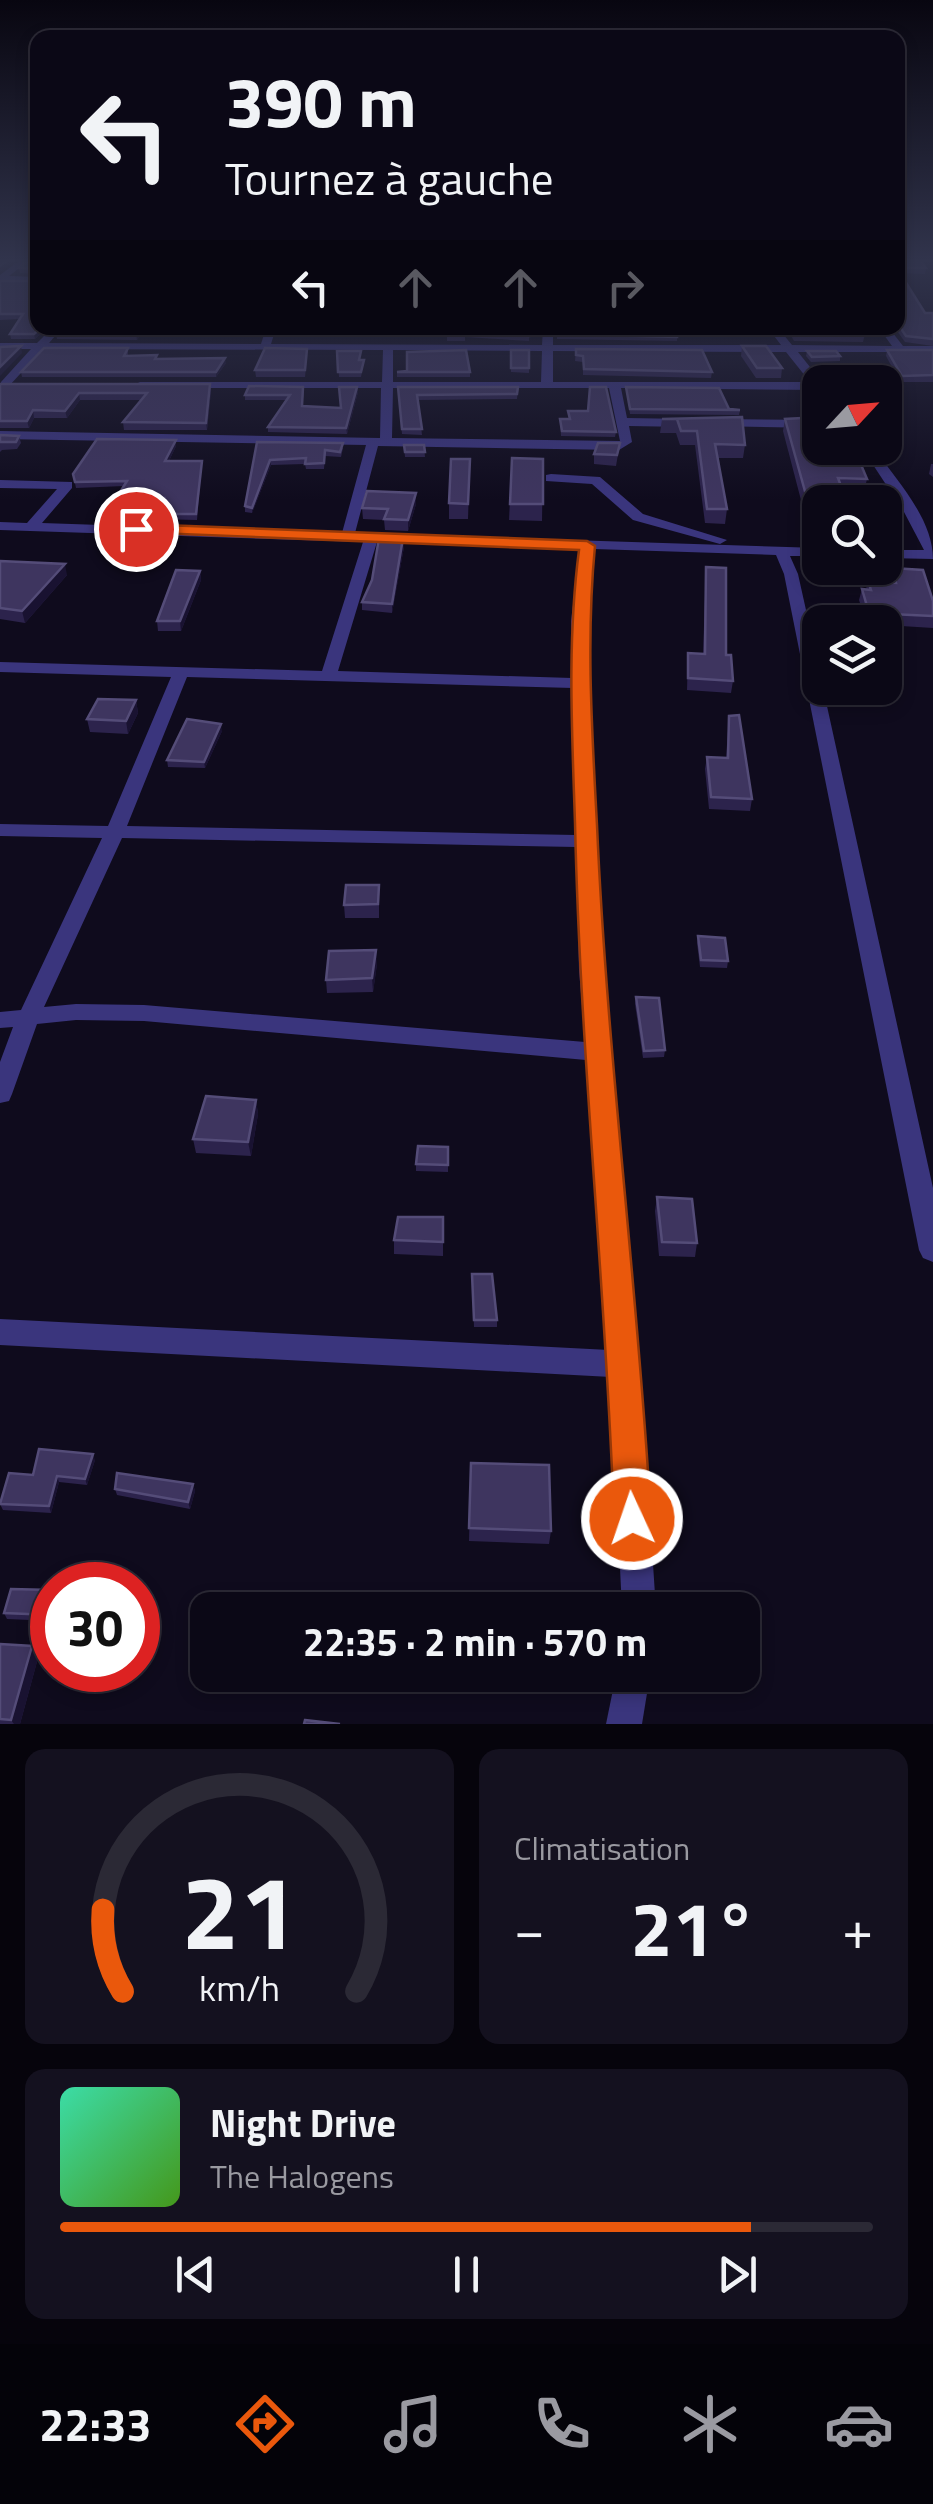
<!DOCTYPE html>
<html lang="fr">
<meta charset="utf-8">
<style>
:root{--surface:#0b0816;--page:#14111f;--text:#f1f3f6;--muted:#9a9aa1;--line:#2b2935;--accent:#ea580c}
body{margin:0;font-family:"Titillium Web",sans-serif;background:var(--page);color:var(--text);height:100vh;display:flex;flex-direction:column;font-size:38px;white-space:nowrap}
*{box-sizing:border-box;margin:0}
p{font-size:32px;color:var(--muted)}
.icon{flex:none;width:55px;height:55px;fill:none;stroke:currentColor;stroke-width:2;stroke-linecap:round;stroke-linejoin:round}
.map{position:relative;height:1724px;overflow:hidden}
.drawer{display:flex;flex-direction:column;gap:25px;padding:25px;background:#06040c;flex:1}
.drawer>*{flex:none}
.guide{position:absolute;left:30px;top:30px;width:875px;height:305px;border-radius:20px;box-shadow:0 5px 15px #0003,0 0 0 2px var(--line);background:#0b0816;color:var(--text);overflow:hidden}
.needle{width:65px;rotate:64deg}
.buttons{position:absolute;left:802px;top:365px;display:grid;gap:20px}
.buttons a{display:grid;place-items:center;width:100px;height:100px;border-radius:20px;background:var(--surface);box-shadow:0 5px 15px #0003,0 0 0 2px var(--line);font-size:50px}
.speed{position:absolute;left:30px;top:1562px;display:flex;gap:20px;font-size:50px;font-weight:700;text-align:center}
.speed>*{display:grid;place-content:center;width:130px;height:130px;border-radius:50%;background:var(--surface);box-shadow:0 5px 15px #0003,0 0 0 2px var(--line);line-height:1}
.speed .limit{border:15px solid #d22;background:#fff;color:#111}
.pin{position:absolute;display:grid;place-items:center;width:85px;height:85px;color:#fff;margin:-42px;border:5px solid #fff;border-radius:50%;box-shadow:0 2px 10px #0007}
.me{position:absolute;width:110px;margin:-55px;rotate:357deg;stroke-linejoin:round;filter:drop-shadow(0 0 8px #0008)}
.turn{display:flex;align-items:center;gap:35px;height:210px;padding:0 30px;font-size:45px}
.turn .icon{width:130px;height:130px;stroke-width:2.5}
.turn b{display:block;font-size:70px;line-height:85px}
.lanes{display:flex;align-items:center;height:95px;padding:0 30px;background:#0003;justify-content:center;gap:50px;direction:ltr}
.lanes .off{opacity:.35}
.big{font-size:75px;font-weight:700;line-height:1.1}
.drawer .tile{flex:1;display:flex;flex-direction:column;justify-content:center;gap:15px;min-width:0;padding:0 35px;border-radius:20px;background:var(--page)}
.drawer .dial{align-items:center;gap:0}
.dial svg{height:260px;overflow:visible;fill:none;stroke:var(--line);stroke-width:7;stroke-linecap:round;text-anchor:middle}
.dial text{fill:var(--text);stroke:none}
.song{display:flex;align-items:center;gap:30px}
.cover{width:120px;height:120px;border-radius:15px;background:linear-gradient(135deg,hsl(160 70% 55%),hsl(100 70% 35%))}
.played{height:10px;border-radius:5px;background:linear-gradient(90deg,var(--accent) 85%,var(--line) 85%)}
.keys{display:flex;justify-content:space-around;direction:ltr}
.heat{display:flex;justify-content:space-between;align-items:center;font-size:55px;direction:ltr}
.drawer .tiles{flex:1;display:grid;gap:25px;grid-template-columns:1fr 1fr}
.tile:last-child{grid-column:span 2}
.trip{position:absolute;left:190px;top:1592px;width:570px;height:100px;border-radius:20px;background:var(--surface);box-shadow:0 5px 15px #0003,0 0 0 2px var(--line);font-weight:700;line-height:100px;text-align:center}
.tabs{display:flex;height:160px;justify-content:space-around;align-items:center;background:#040309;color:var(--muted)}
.tabs .icon{width:70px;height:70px}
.tabs .selected{color:var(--accent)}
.tabs b{font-size:45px;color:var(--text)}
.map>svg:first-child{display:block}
</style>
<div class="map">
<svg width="933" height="1724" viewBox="0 0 933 1724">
<rect width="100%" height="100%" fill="#0f0b1d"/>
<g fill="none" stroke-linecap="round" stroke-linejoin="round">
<g fill="#3a357d" fill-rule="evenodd">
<polygon points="22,259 31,259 9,276 38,277 38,283 0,282 0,275"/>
<path d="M 52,328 L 62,328 L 49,343 L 261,344 L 266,328 L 276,328 L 271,344 L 542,345 L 543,328 L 553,328 L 553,345 L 781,345 L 768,328 L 778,328 L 792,345 L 892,346 L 879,328 L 889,328 L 903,346 L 933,346 L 933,352 L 798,352 L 822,382 L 820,390 L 621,388 L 627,418 L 688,419 L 694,423 L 688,427 L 629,426 L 632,442 L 619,450 L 378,446 L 355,533 L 820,548 L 820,556 L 790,556 L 798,574 L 820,673 L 820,688 L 823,688 L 933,1188 L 933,1262 L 923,1258 L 919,1250 L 784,574 L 776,555 L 594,549 L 587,621 L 601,970 L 640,1364 L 656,1610 L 622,1610 L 611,1377 L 0,1345 L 0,1319 L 609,1350 L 586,1060 L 144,1021 L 76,1020 L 37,1024 L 12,1094 L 9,1101 L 0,1103 L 0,1062 L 13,1027 L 0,1028 L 0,1012 L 21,1010 L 102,838 L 0,836 L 0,824 L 108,826 L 171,677 L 0,672 L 0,662 L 322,671 L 363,542 L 0,530 L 0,522 L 27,523 L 57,489 L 0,488 L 0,480 L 72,482 L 72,488 L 42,523 L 342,533 L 366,445 L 0,439 L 0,431 L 380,438 L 381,388 L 140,388 L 134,385 L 140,382 L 382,382 L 383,350 L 43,349 L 9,386 L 1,386 L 1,382 L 31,349 L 0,349 L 0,343 L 37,343 ZM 393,350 L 542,351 L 541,382 L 393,382 ZM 553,351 L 786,352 L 810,382 L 553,382 ZM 393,388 L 609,388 L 620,441 L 392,438 ZM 377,542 L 580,549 L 571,621 L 572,678 L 338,671 ZM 187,677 L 573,688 L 576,835 L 127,826 ZM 122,838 L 576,847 L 579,970 L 585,1042 L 144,1005 L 76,1004 L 44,1007 Z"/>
<polygon points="717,419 820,420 820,428 713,426 711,423"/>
<path d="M 862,448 L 874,448 C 896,480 933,518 933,559 L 885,558 L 885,550 L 924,550 L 904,512 Z"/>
<polygon points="551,474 600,477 643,514 727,540 720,544 633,520 592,484 546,481 546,475"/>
<polygon points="616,1675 650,1675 642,1724 606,1724"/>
</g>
</g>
<g fill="#2c234c">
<polygon points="38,259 38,274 20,273 19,268"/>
<polygon points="898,259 926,268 925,274 900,273 925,313 933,313 933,346 905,342 895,328 898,328"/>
<polygon points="0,281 38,328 47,328 35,339 11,339 10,334 19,319 0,320"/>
<polygon points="145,328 137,340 57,339 56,334"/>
<polygon points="447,328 529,328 529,341 465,337 465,341 447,341"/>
<polygon points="787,328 860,328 865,334 863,342 794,341"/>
<polygon points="557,334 677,337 677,341 557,339"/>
<polygon points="742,346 782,368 781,378 756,378 741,356"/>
<polygon points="128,348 128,356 226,363 216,377 22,377 21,372"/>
<polygon points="576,349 712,372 711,378 583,375 583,362 575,361"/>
<polygon points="511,350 529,350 529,373 511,372"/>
<polygon points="887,350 933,350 933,382 900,382 886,356"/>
<polygon points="337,351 364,360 361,377 339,377"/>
<polygon points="807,351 840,356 840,361 811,362 806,356"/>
<polygon points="307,356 305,377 256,377 255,370"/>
<polygon points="407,371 470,372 470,377 397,377 397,372"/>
<polygon points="0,384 211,391 207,430 124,430 123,422 142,400 80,400 67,418 34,418 29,428 0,428"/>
<polygon points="357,387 358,392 347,434 268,432 268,427 287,400 245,400 245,395 304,392 302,406 341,408"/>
<polygon points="398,387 518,387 517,399 418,400 422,435 402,434"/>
<polygon points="626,387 740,410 739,415 630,414"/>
<polygon points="568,411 616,432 615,437 561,436 560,419 569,419"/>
<polygon points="742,417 745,445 743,458 717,458 727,509 725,524 705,523 695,445 680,445 676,433 660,433 662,419"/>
<polygon points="785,419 867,479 864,492 843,491 820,502 820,527 808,527 783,431"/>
<polygon points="0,435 19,436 21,443 17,449 2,450 0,452"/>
<polygon points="176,440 176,446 169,461 202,461 197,520 156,519 155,514 161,504 118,503 117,497 124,486 76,488 73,474"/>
<polygon points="257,442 343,448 341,457 325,456 324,469 306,469 305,464 271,465 252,513 245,512 245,506"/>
<polygon points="620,443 616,466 594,464 594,454"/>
<polygon points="404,445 424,445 425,457 405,457"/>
<polygon points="512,458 543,459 542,521 509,520"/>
<polygon points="470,459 468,519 449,519 449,503"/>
<polygon points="931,464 933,464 933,477 929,474"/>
<polygon points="416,504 408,531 385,530 384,520 363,519 362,508"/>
<polygon points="404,547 392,613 362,610 362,602"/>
<polygon points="0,561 67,575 25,623 0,619"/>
<polygon points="706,567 733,681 731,693 687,690 688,653 703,654"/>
<polygon points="892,568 933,601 933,628 885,625 885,622 866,622 859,600 862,589 866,589 868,581 890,583 889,579"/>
<polygon points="200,571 201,580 181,631 158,631 157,621"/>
<polygon points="136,700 138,713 128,734 90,732 87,719"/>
<polygon points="729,716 752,799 750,811 709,809 705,769 707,757 726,758"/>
<polygon points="222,731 205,768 168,767 167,760"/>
<polygon points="379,885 379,918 345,918 344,905"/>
<polygon points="698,936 728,961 727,968 700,967 697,943"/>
<polygon points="377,964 373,992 327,993 326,980"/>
<polygon points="636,997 665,1050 664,1057 643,1058 635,1004"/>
<polygon points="256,1100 258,1114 251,1156 196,1153 193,1139"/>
<polygon points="448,1147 448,1172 416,1171 416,1164"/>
<polygon points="657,1197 697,1243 695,1257 659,1256 655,1211"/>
<polygon points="443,1217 443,1256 394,1254 394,1240"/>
<polygon points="472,1274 497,1320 497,1327 474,1327"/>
<polygon points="95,1460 87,1485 59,1482 51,1513 3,1510 0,1504 33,1475"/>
<polygon points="471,1463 551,1531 549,1544 469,1541"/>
<polygon points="193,1484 195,1491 190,1509 117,1495 115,1489"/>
<polygon points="52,1590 52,1621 7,1619 4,1613"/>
<polygon points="0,1644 38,1658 20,1724 0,1724"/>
</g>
<g fill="#191231">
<polygon points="9,259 17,259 0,272 0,266"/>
<polygon points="41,328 47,328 35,339 34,334"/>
<polygon points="141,328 145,328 137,340 136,334"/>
<polygon points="21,346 22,353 0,376 0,367"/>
<polygon points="225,358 226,363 216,377 216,372"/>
<polygon points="210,384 211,391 207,430 206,423"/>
<polygon points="357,387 358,392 347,434 346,428"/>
<polygon points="79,393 80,400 67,418 65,411"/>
<polygon points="33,410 34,418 29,428 27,421"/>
<polygon points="176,440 176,446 166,467 165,461"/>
<polygon points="270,460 271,465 252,513 252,508"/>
<polygon points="416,493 416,504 408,531 408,520"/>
<polygon points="403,538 404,547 392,613 392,604"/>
<polygon points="65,564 67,575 25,623 22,611"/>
<polygon points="200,571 201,580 181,631 180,621"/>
<polygon points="136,700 138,713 128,734 126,721"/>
<polygon points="221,724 222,731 205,768 204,762"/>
<polygon points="376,950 377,964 373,992 372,978"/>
<polygon points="256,1100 258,1114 251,1156 248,1142"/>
<polygon points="93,1454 95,1460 87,1485 85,1479"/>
<polygon points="57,1476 59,1482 51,1513 49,1506"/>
<polygon points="193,1484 195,1491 190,1509 188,1502"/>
<polygon points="32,1646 38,1658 20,1724 14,1724 11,1720"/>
</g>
<g fill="#3e355f" stroke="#544c78" stroke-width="2.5">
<polygon points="0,259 9,259 0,266"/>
<polygon points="30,259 38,259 38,269 19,268"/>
<polygon points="898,259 920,259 926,268 898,268"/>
<polygon points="898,270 925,313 933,313 933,339 906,336 898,324"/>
<polygon points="0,281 38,281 38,328 41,328 34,334 10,334 23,314 0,314"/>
<polygon points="61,328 141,328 136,334 56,334"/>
<polygon points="447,328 529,328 529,336 465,332 465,335 447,335"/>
<polygon points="558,328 676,328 677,337 557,334"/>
<polygon points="792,328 860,328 865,334 795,333"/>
<polygon points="21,346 0,367 0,347"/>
<polygon points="742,346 766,346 782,368 757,368"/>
<polygon points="44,348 128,348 124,356 157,355 155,359 225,358 216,372 21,372"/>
<polygon points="265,348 307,349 305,370 255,370"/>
<polygon points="576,349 702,350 712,372 584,369 583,356 576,355"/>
<polygon points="466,350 470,372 397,372 407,371 407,352"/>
<rect x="511" y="350" width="18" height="18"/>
<polygon points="887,350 933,350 933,375 902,376"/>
<polygon points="337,351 361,351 359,360 364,360 361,372 338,372"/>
<polygon points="807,351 836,351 840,356 812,357"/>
<polygon points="0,384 210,384 206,423 123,422 147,393 79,393 65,411 33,410 27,421 0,421"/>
<polygon points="249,386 303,387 302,406 341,408 339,387 357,387 346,428 268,427 290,395 245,395"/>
<polygon points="398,387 518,387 517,394 417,395 422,429 402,429"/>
<polygon points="590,387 606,387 616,432 562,431 560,419 570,419 568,411 588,411"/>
<polygon points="626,387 719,388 729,409 740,410 630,409"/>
<polygon points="742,417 745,445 715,444 727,509 707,509 697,431 681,431 677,419 662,419"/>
<polygon points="820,417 820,448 854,448 867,479 838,478 847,502 820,502 820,514 811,513 785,419"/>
<polygon points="0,435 19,436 16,442 0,442"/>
<polygon points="97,439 176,440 165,461 202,461 196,514 155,514 164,498 117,497 127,481 75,482 73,474"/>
<polygon points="257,442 343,443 340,452 325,450 324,463 305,464 306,458 270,460 252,508 245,506"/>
<polygon points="598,443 620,443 617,455 594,454"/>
<polygon points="404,445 424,445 425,452 405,452"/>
<polygon points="512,458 543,459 543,504 510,504"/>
<polygon points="451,459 470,459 468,504 449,503"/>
<polygon points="367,491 416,493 408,520 384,519 388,509 362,508"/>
<polygon points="379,538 403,538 392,604 362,602 372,580"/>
<polygon points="0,561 65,564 22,611 0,608"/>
<polygon points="706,567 726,568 726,655 731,655 733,681 688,678 688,653 705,654"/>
<polygon points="892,568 923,570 933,601 933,616 869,613 862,589 871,590 868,581 896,583"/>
<polygon points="176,570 200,571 180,621 157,621"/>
<polygon points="98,699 136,700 126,721 87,719"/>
<polygon points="739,715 752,799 711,797 707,757 728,758 729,716"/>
<polygon points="187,719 221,724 204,762 167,760"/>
<polygon points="346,885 379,885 378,904 344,905"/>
<polygon points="698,936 725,938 728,961 701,960"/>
<polygon points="376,950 372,978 326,980 329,951"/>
<polygon points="636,997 659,998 665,1050 644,1051"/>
<polygon points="206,1096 256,1100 248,1142 193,1139"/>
<polygon points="418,1146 448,1147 448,1165 416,1164"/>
<polygon points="657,1197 692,1199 697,1243 662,1242"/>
<polygon points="398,1217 443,1217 443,1242 394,1240"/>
<polygon points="472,1274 492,1274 497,1320 474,1320"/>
<polygon points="39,1449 93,1454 85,1479 57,1476 49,1506 0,1504 9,1473 33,1475"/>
<polygon points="471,1463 549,1465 551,1531 469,1528"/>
<polygon points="117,1473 193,1484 188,1502 115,1489"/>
<polygon points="11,1589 52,1590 52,1615 4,1613"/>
<polygon points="0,1644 32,1646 11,1720 0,1719"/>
<polygon points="305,1720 340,1724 304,1724"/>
</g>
<linearGradient id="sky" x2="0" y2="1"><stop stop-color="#080610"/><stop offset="0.52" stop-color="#31344c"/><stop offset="1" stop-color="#31344c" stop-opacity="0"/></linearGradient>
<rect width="933" height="500" fill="url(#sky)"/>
<path fill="#ea580c" stroke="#983908" stroke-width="2.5" d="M 136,524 L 587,541 L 595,546 C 586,639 592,731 597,825 C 607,1057 638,1287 651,1519 L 645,1532 L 632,1537 L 620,1532 L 614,1519 C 606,1287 580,1055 575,823 C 572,731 567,641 579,550 L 130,532 L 128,529 Z"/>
</svg>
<div class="buttons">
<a><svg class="needle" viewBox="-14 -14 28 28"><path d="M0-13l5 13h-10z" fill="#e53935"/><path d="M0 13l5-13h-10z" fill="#9a9aa1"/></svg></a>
<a><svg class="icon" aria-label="search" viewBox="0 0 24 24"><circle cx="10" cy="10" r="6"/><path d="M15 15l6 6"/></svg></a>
<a><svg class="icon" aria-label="layers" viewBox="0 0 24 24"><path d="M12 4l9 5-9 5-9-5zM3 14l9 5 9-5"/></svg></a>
</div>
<div class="speed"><div class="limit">30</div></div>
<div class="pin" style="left:136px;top:529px;background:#d93025"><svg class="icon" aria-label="arrive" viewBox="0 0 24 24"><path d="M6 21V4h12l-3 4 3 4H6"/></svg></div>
<svg class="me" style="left:632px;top:1519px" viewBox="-20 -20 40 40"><circle r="17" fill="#ea580c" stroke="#fff" stroke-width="3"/><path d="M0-11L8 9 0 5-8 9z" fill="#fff"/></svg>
<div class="trip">22:35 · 2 min · 570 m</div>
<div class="guide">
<div class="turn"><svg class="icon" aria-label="left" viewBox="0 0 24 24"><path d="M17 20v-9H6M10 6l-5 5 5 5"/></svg><div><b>390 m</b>Tournez à gauche</div></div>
<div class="lanes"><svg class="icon" aria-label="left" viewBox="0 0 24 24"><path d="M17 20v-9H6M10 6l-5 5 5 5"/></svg><svg class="icon off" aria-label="ahead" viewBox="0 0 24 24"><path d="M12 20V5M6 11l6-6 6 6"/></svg><svg class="icon off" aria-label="ahead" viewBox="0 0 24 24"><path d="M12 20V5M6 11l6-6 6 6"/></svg><svg class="icon off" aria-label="right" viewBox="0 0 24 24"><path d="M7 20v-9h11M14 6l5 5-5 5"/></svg></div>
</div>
</div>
<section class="drawer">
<div class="tiles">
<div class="tile dial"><svg viewBox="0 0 100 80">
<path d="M14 69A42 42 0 1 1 86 69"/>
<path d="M14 69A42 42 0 0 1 8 44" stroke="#ea580c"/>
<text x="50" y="56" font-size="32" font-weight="700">21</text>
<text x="50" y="72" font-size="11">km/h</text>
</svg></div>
<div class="tile"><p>Climatisation</p>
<div class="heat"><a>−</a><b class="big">21°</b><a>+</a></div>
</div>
<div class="tile">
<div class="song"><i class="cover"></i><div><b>Night Drive</b><p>The Halogens</p></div></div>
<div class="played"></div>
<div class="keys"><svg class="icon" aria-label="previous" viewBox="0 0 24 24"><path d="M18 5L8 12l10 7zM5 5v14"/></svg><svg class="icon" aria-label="pause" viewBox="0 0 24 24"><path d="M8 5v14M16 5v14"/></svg><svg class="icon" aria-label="next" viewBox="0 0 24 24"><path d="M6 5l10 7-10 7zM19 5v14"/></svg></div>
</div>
</div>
</section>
<nav class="tabs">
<b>22:33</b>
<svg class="icon selected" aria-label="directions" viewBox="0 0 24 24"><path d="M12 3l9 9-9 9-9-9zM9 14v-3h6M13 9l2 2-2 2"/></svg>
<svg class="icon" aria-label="music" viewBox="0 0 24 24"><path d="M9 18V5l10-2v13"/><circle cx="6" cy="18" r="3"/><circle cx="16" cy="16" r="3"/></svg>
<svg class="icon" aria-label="phone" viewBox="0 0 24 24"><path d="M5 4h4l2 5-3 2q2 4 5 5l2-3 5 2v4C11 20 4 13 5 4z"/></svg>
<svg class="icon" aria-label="climate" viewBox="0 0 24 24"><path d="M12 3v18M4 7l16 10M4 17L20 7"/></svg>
<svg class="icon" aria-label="car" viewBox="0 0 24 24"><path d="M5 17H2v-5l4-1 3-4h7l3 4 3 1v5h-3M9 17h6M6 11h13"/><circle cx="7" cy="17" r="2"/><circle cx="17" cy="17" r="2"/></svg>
</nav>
